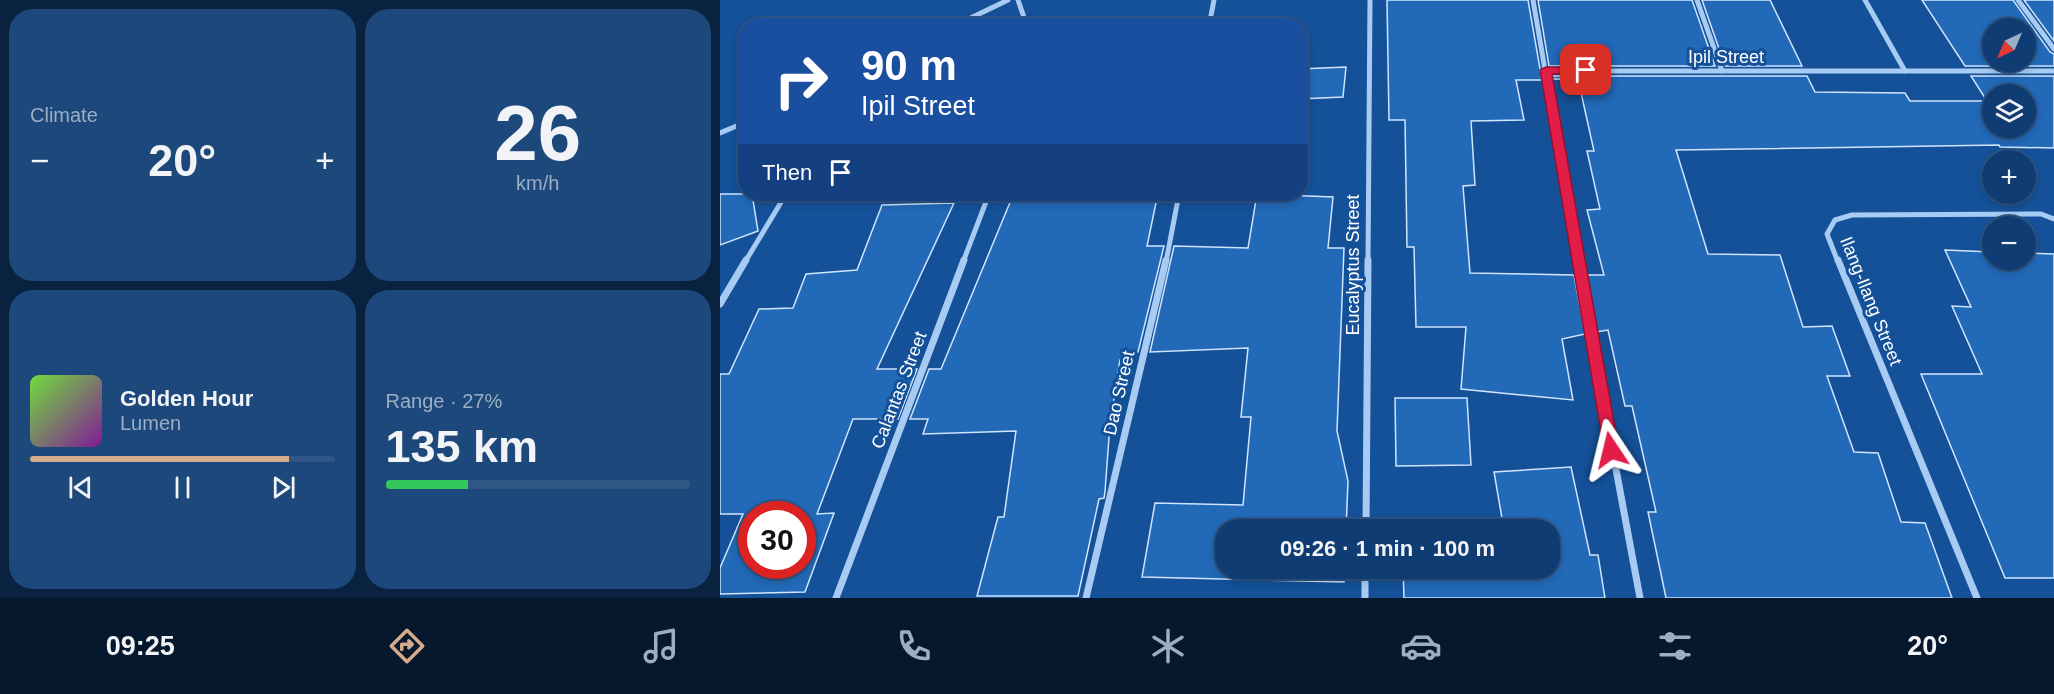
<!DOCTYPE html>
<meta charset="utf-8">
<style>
:root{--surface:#0f3d73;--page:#1d487b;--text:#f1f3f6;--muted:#9baec4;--line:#2f5685;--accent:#d6ab8b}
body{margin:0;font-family:Helvetica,sans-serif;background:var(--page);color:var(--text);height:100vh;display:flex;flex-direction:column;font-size:22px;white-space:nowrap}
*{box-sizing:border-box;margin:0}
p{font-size:20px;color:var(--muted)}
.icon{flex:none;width:33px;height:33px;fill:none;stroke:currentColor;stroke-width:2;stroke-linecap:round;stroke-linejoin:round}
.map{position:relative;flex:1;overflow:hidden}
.sheet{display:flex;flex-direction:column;gap:9px;padding:9px;background:#08223f;width:720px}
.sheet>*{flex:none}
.guide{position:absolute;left:18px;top:18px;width:570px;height:183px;border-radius:24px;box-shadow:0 3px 9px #0003,0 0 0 2px var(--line);background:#1a4fa0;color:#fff;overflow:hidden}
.needle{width:39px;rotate:224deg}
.buttons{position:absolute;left:1262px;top:18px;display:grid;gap:12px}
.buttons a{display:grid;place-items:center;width:54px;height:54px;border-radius:50%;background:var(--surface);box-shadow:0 3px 9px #0003,0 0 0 2px var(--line);font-size:30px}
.speed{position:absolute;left:18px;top:501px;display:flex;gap:12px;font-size:30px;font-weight:700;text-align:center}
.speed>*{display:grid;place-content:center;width:78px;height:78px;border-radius:50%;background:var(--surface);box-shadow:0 3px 9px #0003,0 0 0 2px var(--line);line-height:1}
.speed .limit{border:9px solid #d22;background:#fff;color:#111}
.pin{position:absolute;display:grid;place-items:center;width:51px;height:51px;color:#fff;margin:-26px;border-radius:12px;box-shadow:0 3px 9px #0006}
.me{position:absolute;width:66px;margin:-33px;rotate:350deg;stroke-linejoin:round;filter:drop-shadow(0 0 4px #0008)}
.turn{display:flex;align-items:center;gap:21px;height:126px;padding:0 24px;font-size:27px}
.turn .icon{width:78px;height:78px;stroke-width:2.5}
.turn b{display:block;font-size:42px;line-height:51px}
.then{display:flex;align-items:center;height:57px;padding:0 24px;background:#0003;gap:12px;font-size:22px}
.big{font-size:45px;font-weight:700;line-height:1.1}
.sheet .tile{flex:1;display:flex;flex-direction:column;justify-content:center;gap:9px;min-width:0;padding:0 21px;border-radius:24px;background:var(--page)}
.sheet .dial{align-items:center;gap:0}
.dial b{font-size:78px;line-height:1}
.song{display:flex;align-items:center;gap:18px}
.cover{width:72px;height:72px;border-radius:9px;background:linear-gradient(135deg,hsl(100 70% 55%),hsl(290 70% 35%))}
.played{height:6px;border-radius:3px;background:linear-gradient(90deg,var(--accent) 85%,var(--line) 85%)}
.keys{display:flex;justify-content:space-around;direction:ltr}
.heat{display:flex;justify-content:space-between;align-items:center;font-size:33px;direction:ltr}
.charge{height:9px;border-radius:4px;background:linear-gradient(90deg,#34c759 27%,var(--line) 0)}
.sheet .tiles{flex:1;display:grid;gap:9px;grid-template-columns:repeat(2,1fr)}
.trip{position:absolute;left:495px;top:519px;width:345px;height:60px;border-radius:24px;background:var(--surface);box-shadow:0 3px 9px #0003,0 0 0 2px var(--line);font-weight:700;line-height:60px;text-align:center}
.tab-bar{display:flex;height:96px;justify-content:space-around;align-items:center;background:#06182e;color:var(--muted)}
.tab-bar .icon{width:42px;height:42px}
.tab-bar .active{color:var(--accent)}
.tab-bar b{font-size:27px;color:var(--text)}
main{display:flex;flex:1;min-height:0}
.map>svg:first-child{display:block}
</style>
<main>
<section class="sheet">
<div class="tiles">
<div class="tile"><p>Climate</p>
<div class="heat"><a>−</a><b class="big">20°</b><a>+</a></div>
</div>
<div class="tile dial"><b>26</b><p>km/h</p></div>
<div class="tile">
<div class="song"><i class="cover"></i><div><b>Golden Hour</b><p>Lumen</p></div></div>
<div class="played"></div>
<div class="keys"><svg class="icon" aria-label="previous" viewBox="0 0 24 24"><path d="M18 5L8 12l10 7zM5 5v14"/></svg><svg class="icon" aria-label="pause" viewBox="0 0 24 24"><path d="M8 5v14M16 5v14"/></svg><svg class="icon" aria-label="next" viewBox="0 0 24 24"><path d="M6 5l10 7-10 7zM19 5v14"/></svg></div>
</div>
<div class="tile"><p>Range · 27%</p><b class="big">135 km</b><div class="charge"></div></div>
</div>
</section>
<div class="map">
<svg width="1334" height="598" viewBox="0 0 1334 598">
<rect width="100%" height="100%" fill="#145199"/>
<g fill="#2269b8" stroke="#d0e5fd" stroke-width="1.5" fill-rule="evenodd">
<polygon points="667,0 808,0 822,80 796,80 804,120 751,121 755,185 743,186 750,273 854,275 865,334 842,339 853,400 741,389 746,327 696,327 694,247 687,247 685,120 669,120"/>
<polygon points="818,0 972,0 995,66 829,66"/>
<polygon points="982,0 1050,0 1082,66 1005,66"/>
<path d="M 1202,0 L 1293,0 L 1330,52 L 1334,54 L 1334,66 L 1245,66 ZM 1272,28 L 1305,28 L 1305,62 L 1272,62 Z"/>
<polygon points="1304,0 1334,0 1334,41"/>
<polygon points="626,67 623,97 580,99 580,69"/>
<path d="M 831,76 L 1087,76 L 1095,92 L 1185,93 L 1190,101 L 1267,101 L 1251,76 L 1334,76 L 1334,148 L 1280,147 L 1279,145 L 956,150 L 988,254 L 1060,255 L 1083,327 L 1112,326 L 1130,376 L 1107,376 L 1134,452 L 1158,453 L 1181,522 L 1205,523 L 1232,598 L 946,598 L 928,512 L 936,512 L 912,406 L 905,406 L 888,330 L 876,332 L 866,275 L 884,275 L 867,210 L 880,209 L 867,151 L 874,151 L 858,79 L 832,79 ZM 1272,94 L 1305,94 L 1305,128 L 1272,128 Z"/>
<polygon points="0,194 32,194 38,231 0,245"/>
<polygon points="537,194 613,197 608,248 624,248 617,431 628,481 626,530 506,530 506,568 624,568 624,582 422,577 435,503 523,505 531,417 521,417 528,348 430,352 454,246 528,248"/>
<polygon points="361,198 437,198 427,246 444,246 418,352 406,353 405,360 400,360 390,424 385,492 384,498 379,499 358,596 257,596 278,517 284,517 296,431 203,434 208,419 190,419 209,369 221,369 291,200 360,202"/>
<path d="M 234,203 L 157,369 L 197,369 L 178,419 L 133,419 L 97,514 L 114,513 L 85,592 L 0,594 L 0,568 L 23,514 L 0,514 L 0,374 L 9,374 L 39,309 L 73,308 L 86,274 L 137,270 L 162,205 ZM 32,514 L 82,514 L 82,566 L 32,566 Z"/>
<polygon points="1225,250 1272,252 1272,260 1305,260 1305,253 1334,254 1334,578 1285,578 1201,374 1262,374 1232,306 1251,307"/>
<polygon points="675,398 747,398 751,465 676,466"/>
<polygon points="851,467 870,555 878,555 885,598 684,598 683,568 830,568 830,530 784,530 774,472"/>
</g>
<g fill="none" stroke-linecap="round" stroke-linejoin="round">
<g stroke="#a8cbf3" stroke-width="5">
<polyline points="298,0 307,26"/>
<polyline points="813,0 858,262"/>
<polyline points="977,0 1002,71"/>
<polyline points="1145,0 1185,71"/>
<polyline points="1298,0 1334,49"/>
<polyline points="234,26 288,0"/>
<polyline points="489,26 494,0"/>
<polyline points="826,71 1334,71"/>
<polyline points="0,133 26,122"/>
<polyline points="25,262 66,194"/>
<polyline points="243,262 269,194"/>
<polyline points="446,262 459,194"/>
<polyline points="648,262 650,0"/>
<polyline points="1118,262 1107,234 1115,220 1132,215 1321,214 1334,219"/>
</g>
<g stroke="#a8cbf3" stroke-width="7">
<polyline points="857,260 920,598"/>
<polyline points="1118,260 1257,598"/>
<polyline points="0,304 26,260"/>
<polyline points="646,530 648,260"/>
<polyline points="645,568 645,598"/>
<polyline points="116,598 244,260"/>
<polyline points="366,598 446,260"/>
</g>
</g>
<polygon fill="#e11d48" stroke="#92132f" stroke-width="1.5" points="826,67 866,67 871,70 866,74 832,74 899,450 897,455 891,457 886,455 884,450 820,70"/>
<g text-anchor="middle" stroke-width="6" stroke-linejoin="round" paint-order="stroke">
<g font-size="18" fill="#fff" stroke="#145199">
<text x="1006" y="63">Ipil Street</text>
<text transform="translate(633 265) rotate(-90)" y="6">Eucalyptus Street</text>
<text transform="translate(1151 301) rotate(68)" y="6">Ilang-Ilang Street</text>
<text transform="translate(179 390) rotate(-69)" y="6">Calantas Street</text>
<text transform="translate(399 393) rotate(-77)" y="6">Dao Street</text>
</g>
</g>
</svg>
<div class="buttons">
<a><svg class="needle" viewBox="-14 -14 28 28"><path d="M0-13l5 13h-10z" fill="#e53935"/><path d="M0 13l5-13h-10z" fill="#9baec4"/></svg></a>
<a><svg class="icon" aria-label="layers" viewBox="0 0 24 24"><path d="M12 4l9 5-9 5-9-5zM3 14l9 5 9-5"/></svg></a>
<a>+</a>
<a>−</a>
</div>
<div class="speed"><div class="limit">30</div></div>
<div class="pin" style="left:866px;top:70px;background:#d93025"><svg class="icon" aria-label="arrive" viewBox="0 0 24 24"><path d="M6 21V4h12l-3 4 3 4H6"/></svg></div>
<svg class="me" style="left:891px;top:450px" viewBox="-20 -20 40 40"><path d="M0-17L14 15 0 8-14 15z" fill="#e11d48" stroke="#fff" stroke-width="4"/></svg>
<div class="trip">09:26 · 1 min · 100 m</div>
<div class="guide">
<div class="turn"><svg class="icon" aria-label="right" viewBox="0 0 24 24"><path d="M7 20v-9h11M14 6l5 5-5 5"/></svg><div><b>90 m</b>Ipil Street</div></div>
<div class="then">Then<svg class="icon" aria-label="arrive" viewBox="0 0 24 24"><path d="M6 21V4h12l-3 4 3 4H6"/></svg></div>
</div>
</div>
</main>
<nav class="tab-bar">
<b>09:25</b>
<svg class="icon active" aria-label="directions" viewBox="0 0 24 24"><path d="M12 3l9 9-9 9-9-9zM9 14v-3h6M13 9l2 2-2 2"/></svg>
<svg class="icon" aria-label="music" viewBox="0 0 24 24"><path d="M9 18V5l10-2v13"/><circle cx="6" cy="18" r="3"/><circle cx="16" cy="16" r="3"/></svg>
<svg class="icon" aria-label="phone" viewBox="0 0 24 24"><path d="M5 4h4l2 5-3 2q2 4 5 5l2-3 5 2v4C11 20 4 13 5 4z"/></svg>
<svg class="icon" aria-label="climate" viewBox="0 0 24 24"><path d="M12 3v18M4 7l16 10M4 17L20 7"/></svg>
<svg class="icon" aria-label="car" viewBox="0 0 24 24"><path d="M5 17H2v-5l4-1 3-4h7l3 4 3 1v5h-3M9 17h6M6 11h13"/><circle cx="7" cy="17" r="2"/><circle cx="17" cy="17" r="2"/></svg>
<svg class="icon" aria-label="filters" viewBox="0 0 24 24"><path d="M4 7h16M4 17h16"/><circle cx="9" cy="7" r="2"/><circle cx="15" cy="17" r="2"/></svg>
<b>20°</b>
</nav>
